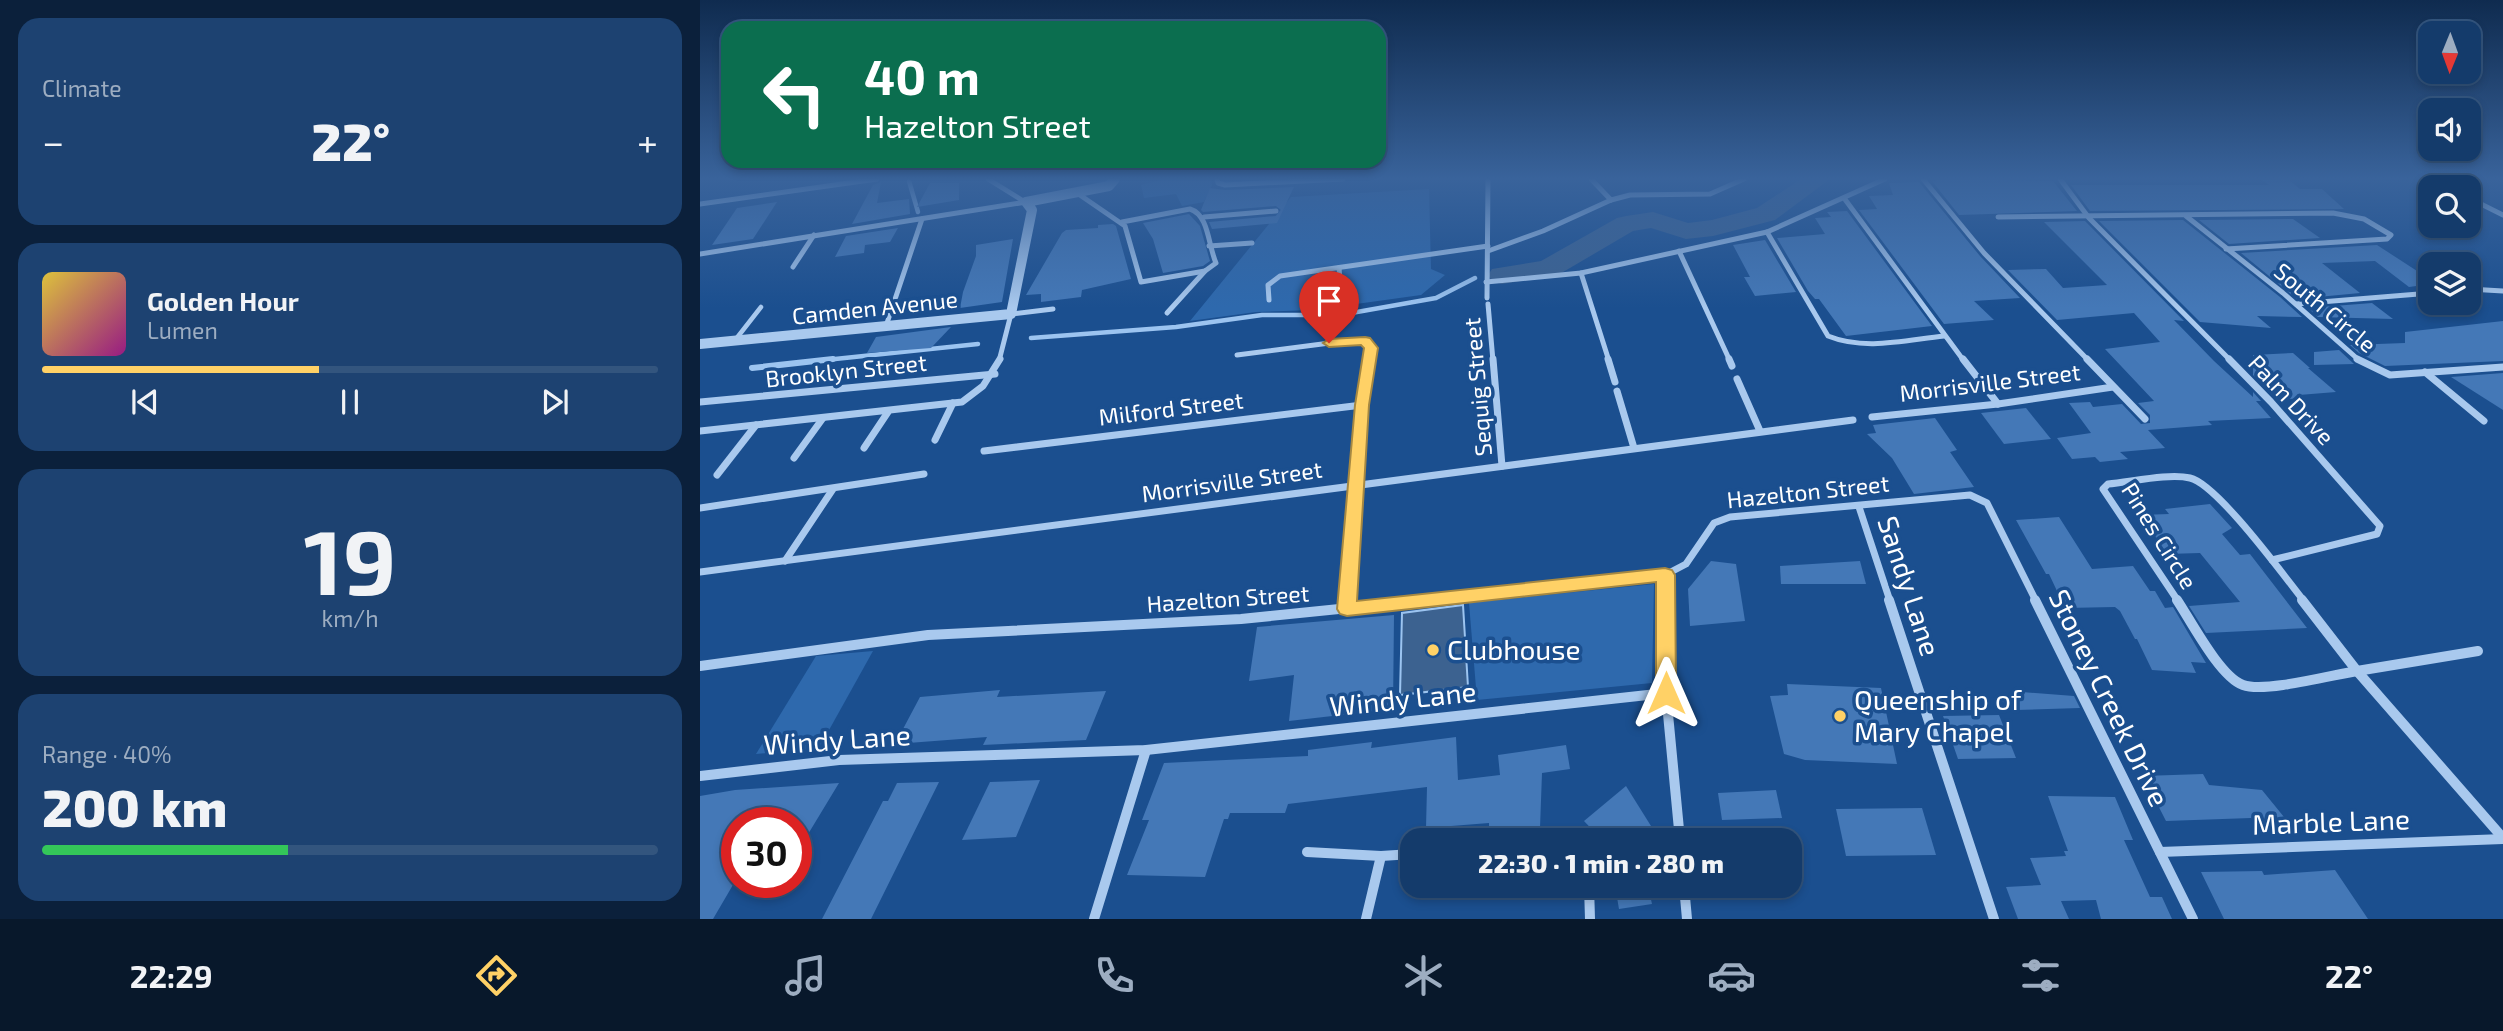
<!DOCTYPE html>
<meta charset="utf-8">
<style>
:root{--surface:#143b6b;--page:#1d4271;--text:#f1f3f6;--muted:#9dadc1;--line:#33557e;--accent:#ffd166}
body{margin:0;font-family:"Exo 2",sans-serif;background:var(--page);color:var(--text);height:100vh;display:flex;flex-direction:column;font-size:26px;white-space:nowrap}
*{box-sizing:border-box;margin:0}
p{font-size:23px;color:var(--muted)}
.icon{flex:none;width:38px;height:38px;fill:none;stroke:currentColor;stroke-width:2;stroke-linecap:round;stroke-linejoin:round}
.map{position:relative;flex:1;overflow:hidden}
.details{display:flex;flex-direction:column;gap:18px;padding:18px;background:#0b203b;width:700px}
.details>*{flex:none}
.banner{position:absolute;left:21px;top:21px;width:665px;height:147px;border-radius:21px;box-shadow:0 4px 10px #0003,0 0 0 2px var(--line);background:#0b6e4f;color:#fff;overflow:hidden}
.needle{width:46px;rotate:181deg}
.controls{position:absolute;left:1718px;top:21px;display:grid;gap:14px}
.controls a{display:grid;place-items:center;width:63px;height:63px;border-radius:14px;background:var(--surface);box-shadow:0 4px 10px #0003,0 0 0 2px var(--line);font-size:35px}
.speed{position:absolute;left:21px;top:807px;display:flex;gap:14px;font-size:35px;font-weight:700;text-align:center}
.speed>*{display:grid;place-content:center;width:91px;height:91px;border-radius:50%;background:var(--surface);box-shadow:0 4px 10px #0003,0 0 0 2px var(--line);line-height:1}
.speed .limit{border:10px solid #d22;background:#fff;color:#111}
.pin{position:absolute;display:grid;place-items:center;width:60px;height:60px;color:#fff;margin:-72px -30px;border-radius:50% 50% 50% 0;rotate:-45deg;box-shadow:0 0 7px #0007}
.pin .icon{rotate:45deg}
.me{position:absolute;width:77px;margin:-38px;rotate:0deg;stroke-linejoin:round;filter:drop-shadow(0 0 5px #0008)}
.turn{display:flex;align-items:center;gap:24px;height:147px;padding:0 28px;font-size:32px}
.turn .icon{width:91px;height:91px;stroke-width:2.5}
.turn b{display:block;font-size:49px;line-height:60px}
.big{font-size:52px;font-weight:800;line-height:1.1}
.details .tile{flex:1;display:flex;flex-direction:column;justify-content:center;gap:10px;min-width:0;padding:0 24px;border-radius:21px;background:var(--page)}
.details .dial{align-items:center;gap:0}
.dial b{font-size:91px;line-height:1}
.song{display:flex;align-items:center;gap:21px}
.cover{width:84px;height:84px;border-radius:10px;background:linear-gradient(135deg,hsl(50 70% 55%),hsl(310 70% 35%))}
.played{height:7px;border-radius:4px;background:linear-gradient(90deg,var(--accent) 45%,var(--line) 45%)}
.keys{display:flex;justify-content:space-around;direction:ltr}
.heat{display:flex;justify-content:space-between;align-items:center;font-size:38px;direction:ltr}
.charge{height:10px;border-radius:5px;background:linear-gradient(90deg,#34c759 40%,var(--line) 0)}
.trip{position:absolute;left:700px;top:828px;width:402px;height:70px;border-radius:21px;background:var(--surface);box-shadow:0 4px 10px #0003,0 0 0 2px var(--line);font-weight:800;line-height:70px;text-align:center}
.dock{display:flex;height:112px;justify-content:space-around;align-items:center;background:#08182b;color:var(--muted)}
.dock .icon{width:49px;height:49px}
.dock .selected{color:var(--accent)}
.dock b{font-size:32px;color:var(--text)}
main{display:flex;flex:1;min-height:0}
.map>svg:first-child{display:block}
</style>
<main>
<section class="details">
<div class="tile"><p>Climate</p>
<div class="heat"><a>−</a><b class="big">22°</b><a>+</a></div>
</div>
<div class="tile">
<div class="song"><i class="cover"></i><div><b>Golden Hour</b><p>Lumen</p></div></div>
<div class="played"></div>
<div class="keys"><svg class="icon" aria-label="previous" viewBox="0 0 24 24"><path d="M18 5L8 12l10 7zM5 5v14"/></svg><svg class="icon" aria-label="pause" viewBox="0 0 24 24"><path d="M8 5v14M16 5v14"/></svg><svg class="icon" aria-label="next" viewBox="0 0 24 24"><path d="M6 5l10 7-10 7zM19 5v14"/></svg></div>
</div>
<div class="tile dial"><b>19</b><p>km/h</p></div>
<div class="tile"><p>Range · 40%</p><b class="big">200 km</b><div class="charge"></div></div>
</section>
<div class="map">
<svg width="1803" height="919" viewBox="0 0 1803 919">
<rect width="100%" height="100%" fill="#1b4f8f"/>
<g fill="#2e69ad">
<polygon points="465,179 511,179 512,185 504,202 482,206 476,194 444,198 441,185"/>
<polygon points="729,189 731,269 745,275 721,295 613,310 556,312 490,321 591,197"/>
<polygon points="954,584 952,683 777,700 769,603"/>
<polygon points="173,651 119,748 56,754 116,656"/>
</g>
<polygon fill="#3c6290" stroke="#9cc4f0" stroke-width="2" points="763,605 768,687 700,695 702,613"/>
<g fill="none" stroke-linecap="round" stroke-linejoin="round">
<g stroke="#9cc4f0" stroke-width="4.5">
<polyline points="209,181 218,212"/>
<polyline points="331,338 476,327 562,315 640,315 736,298 775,278"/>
<polyline points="116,361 278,344"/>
</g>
<polyline stroke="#9cc4f0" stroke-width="6" points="52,368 133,359"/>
<polygon fill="#3c6290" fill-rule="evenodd" points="1101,179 1130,179 1075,220 1013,236 986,239 951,228 933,231 858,275 802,284 792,281 788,275 792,269 841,261 917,218 926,216 953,212 988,223 1012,220 1057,208"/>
</g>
<g fill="#4478b7">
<polygon points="1235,179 1353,181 1377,211 1259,215 1232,181 1237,181"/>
<polygon points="1562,180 1589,180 1600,189 1622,189 1644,209 1390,211 1371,185 1569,185"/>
<polygon points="181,182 177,203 209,199 210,214 152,224 173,185"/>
<polygon points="1219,182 1280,256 1320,298 1274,301 1294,320 1244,324 1159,210 1177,209 1169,196 1193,195 1189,183"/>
<polygon points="230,183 259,183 259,200 217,207"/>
<polygon points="594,187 577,223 512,229 509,222 576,216 581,210 576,206 503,212 501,210 510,188 525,190"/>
<polygon points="77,202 53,239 12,245 37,208"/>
<polygon points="1147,211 1232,326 1146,336 1119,299 1115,299 1108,291 1077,238 1125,234 1115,218 1131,217 1127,212"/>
<polygon points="489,214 500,226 510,261 503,266 463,273 453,239 443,223"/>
<polygon points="1593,219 1620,238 1529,244 1499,220"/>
<polygon points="1483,220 1580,297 1602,317 1557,316 1571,328 1500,322 1399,221"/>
<polygon points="1385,221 1484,321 1474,320 1514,361 1553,397 1553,392 1561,401 1556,401 1571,418 1508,421 1512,425 1448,430 1465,448 1420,452 1428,459 1400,462 1395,457 1372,459 1357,438 1391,433 1369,403 1390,402 1393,407 1422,404 1441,424 1450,423 1450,415 1438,403 1454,401 1405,349 1460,342 1434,313 1357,320 1308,270 1346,269 1363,288 1407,285 1344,222"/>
<polygon points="413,224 416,226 431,279 382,290 381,297 341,302 341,294 326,295 362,233 366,230 398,228 398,225"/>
<polygon points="198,228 190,242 165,245 164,253 135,257 146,236"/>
<polygon points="313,239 302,302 260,308 263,292 276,256 276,245"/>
<polygon points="1065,240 1096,292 1055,296 1044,277 1050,277 1033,245"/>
<polygon points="1677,245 1731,280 1731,284 1709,287 1675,261 1622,263 1660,293 1597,299 1541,253"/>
<polygon points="1672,303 1693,319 1618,317 1608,308"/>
<polygon points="1803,321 1803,361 1685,366 1659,353 1650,345 1705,343 1705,332"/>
<polygon points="251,327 231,348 167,353 176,337"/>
<polygon points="1639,350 1654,364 1614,365 1614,352"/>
<polygon points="1593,353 1610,368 1608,368 1636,392 1599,395 1603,398 1577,400 1553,375 1553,355"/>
<polygon points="1803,373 1803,410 1751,377"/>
<polygon points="1326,408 1351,439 1304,444 1281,413"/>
<polygon points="1235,418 1257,450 1250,452 1274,487 1214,494 1192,458 1167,434 1176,433 1173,425"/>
<polygon points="1510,504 1532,528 1522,534 1540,555 1550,554 1607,628 1506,633 1489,606 1540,602 1500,553 1467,554 1441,515 1469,514 1465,509"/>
<polygon points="1359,517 1392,569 1433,566 1450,591 1455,591 1465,608 1473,607 1506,663 1491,662 1496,673 1452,670 1437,639 1435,639 1420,611 1415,607 1365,608 1349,574 1346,574 1316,520"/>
<polygon points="1011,561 1036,564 1045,621 990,626 988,589"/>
<polygon points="1160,561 1166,584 1081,584 1080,566"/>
<polygon points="694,615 693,709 589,721 594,675 549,681 557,627"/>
<polygon points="1087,684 1181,688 1197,764 1105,760 1084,754 1070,696 1088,695"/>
<polygon points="300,690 297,697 406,691 386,740 283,745 287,737 195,744 220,697"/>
<polygon points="1322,692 1374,696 1380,708 1316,710 1300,700"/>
<polygon points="1299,715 1316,758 1258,759 1243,716"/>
<polygon points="756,737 758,780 800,775 798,755 866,745 870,769 842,773 840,828 789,828 789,823 726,828 727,787 588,804 585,813 530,813 528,819 524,819 505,877 427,875 449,820 442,820 464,763 608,756 608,750 672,742 671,748"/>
<polygon points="1503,774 1509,785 1562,790 1584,817 1556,824 1551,818 1466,821 1443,776"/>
<polygon points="340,780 316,837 262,840 290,782"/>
<polygon points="239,782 171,919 122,919 183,801 188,801 197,783"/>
<polygon points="139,783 96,854 96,822 37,822 37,878 13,919 0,919 0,796 35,790"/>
<polygon points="926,786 951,826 917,840 902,840 884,821"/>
<polygon points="1076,790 1082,818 1022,820 1018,793"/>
<polygon points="1348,796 1415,797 1433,840 1424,840 1450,897 1462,897 1472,919 1401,919 1396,900 1361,901 1369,919 1318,919 1306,887 1341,885 1330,858 1366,856 1364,851 1368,851"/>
<polygon points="1222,808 1236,855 1146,856 1136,809"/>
<polygon points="1635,870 1668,919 1524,919 1501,872 1562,871 1564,875"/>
<polygon points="915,886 948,886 952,904 919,909"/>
</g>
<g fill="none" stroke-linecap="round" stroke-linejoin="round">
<polyline stroke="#a9c9ee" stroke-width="4.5" points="36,339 61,307"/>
<g stroke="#a9c9ee" stroke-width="5">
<polyline points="288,179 325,202"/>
<polyline points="517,179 518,183 525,185 643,179"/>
<polyline points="891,179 911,200"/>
<polyline points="1223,179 1284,253 1389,361"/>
<polyline points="1360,179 1389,218 1531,361"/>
<polyline points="1732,179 1748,187"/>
<path d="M 377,193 L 425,226 L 441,282 L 505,271 L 516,263 C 508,245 509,215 490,209 L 422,222"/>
<polyline points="1144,198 1264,361"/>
<polyline points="1769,198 1803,215"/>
<polyline points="0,204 177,179"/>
<polyline points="1486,216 1583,293 1660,361"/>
<polyline points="504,217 576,211"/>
<polyline points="1298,217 1633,213 1664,219 1691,235 1687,239 1526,249"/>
<path d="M 1067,232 L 1128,336 C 1165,351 1206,340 1244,336"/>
<polyline points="509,246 552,243"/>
<polyline points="788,251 843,231 911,200 930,195 1010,194 1044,179"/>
<polyline points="979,251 1030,361"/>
<polyline points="0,254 326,202"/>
<polyline points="93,267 114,235"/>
<polyline points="639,268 641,292"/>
<polyline points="881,273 909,361"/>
<polyline points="786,282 881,273 1067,232 1185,179"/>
<polyline points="1769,289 1803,291"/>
<polyline points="787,298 788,179"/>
<polyline points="569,300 568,285 580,276 788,246"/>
<polyline points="788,304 793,361"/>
<polyline points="1596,304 1731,293"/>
<polyline points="467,313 505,271"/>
<polyline points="186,326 222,219"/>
<polyline points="537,355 653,340 665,341 671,348 669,361"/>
<polyline points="299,361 311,314 353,309"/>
</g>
<g stroke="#a9c9ee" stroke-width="7">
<polyline points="793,359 802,466"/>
<polyline points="908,359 915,382"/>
<polyline points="1029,359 1032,366"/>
<polyline points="1263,359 1298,404"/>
<polyline points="1387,359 1445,419"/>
<polyline points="1529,359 1571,402 1680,526 1677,534 1572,560"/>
<polyline points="1657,359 1690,375 1803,367"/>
<polyline points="1725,372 1784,421"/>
<polyline points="1037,379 1060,431"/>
<polyline points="917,391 934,448"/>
<polyline points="0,402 295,374"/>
<polyline points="1172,417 1298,404 1413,387"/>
<polyline points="0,431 262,402 283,386 300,359"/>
<polyline points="235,440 253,403"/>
<polyline points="164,448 188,412"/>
<polyline points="284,451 662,405"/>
<polyline points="94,458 123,418"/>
<polyline points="17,475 56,425"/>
<polyline points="1159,507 1190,601"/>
<polyline points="0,508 224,474"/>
<polyline points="85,561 133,489"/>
<polyline points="0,572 1153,420"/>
<polyline points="965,575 965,601"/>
<polyline points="648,601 662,405 669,359"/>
<polyline points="711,601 965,575 986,564 1014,523 1030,517 1270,495 1287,503 1336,601"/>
<path d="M 1478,601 L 1403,489 L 1408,484 C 1431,482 1469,473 1490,478 C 1517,484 1584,576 1604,601"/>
</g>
<g stroke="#a9c9ee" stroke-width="10">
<polyline points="965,600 966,693 980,840"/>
<polyline points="1189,600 1294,919"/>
<polyline points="1335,600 1493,919"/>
<path d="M 1477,600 C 1491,621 1520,677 1543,685 C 1565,693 1632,675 1657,671"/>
<polyline points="1602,600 1657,671"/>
<polyline points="647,609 648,600"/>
<polyline points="0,666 228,635 541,619 728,600"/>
<polyline points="1657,671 1803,838"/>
<polyline points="1657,671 1778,651"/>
<polyline points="0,776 139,760 446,750 966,693"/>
<polyline points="607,852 681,856 712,854"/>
<polyline points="1460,852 1803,839"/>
<polyline points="889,886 890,919"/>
<polyline points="984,886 987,919"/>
<polyline points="394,919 446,750"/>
<polyline points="666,919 681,856"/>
</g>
<polyline stroke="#a9c9ee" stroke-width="10" points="0,344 311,314 332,210 326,202 409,186 415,179"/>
</g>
<linearGradient id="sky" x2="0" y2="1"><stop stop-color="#0f2b4f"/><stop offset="0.58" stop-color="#39639b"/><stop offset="1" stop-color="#39639b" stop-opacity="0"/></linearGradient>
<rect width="1803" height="308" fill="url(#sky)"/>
<polygon fill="#ffd166" stroke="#a68842" stroke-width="2" points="665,337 670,338 678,348 669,405 657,601 965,568 972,570 975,575 976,693 973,699 966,701 959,699 956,693 956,582 647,616 640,614 637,609 655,405 664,348 661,345 629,347 623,343 629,339"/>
<g fill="#ffd166" stroke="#1b4f8f" stroke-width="2.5">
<circle cx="733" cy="650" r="7"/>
<circle cx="1140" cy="716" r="7"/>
</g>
<g text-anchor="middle" stroke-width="7" stroke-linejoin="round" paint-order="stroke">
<g font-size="23" fill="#fff" stroke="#1b4f8f">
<text transform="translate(175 308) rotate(-6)" y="8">Camden Avenue</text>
<text transform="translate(1625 308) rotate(40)" y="8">South Circle</text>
<text transform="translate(146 371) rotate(-6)" y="8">Brooklyn Street</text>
<text transform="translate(1290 383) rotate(-7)" y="8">Morrisville Street</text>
<text transform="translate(778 387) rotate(-95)" y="8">Sequig Street</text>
<text transform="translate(1591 400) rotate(47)" y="8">Palm Drive</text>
<text transform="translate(471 409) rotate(-7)" y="8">Milford Street</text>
<text transform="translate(532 482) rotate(-8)" y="8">Morrisville Street</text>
<text transform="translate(1108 492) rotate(-6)" y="8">Hazelton Street</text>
<text transform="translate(1459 536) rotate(58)" y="8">Pines Circle</text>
<text transform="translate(528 599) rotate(-4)" y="8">Hazelton Street</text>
</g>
<g font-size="28" fill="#fff" stroke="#1b4f8f">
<text transform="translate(1209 586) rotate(72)" y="10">Sandy Lane</text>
<text transform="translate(1409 698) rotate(64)" y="10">Stoney Creek Drive</text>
<text transform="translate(703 699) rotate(-6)" y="10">Windy Lane</text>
<text transform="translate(137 740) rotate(-4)" y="10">Windy Lane</text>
<text transform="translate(1631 822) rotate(-2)" y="10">Marble Lane</text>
</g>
<g font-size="28" fill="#fff" stroke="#1b4f8f" text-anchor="start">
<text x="747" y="660">Clubhouse</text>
<text x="1154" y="710">Queenship of<tspan x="1154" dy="32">Mary Chapel</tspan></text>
</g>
</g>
</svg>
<div class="controls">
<a><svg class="needle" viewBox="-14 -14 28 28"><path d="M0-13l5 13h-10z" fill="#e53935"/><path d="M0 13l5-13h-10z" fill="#9dadc1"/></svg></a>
<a><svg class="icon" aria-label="sound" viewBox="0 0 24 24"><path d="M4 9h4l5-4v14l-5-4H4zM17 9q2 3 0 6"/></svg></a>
<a><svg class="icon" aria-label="search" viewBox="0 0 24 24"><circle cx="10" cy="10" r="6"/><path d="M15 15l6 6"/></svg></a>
<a><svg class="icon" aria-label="layers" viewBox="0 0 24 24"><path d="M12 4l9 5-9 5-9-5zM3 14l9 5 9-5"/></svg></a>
</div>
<div class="speed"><div class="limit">30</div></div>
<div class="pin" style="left:629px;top:343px;background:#d93025"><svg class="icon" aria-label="arrive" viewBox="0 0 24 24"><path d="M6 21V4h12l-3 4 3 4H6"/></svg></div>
<svg class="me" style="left:966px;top:693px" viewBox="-20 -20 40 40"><path d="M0-17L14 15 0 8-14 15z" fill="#ffd166" stroke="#fff" stroke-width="4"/></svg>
<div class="trip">22:30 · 1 min · 280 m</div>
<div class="banner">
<div class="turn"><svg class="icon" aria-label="left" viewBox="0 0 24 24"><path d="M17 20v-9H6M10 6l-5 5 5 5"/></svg><div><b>40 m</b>Hazelton Street</div></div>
</div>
</div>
</main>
<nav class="dock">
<b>22:29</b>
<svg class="icon selected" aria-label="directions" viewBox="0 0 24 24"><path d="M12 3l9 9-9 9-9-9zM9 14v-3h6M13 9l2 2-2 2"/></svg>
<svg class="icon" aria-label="music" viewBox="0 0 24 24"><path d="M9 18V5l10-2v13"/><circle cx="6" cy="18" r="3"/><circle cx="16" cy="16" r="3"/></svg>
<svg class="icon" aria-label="phone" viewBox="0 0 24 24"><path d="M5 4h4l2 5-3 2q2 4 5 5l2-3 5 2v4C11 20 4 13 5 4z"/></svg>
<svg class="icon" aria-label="climate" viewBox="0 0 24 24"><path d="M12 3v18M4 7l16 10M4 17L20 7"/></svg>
<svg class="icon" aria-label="car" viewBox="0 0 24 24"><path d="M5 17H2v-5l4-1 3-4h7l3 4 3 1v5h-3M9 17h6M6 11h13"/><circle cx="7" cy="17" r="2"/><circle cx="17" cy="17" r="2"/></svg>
<svg class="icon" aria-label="filters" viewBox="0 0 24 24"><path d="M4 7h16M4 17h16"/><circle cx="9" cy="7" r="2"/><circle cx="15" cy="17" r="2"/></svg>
<b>22°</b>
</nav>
